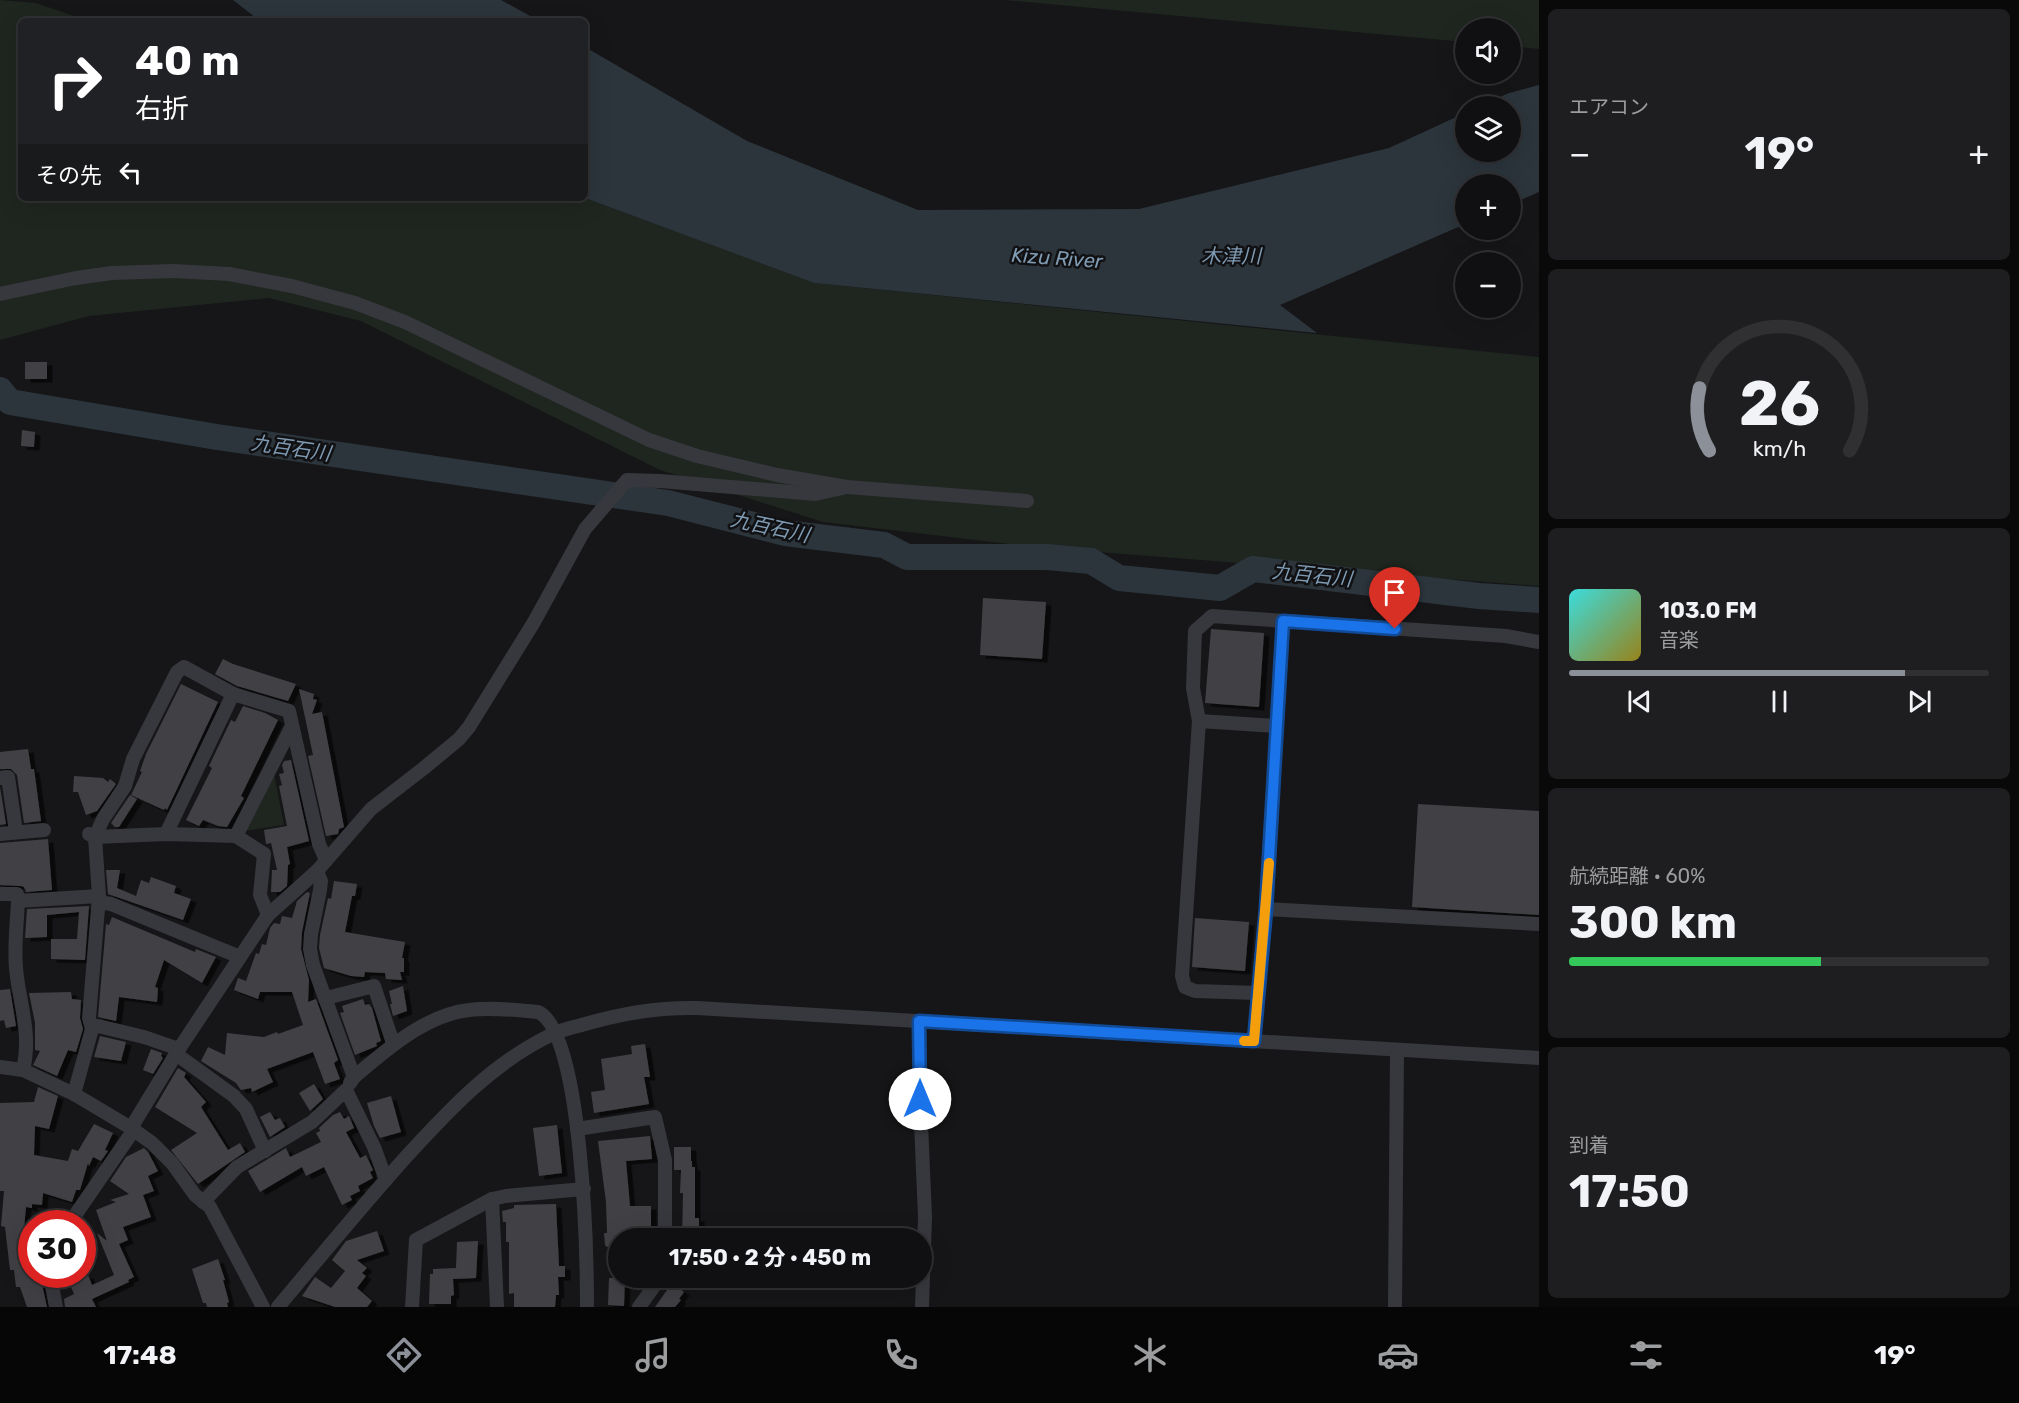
<!DOCTYPE html>
<html lang="ja">
<meta charset="utf-8">
<style>
:root{--surface:#101012;--page:#1e1e20;--text:#f1f3f6;--muted:#9c9d9f;--line:#303032;--accent:#8c9099}
body{margin:0;font-family:Rubik,"Noto Sans JP",sans-serif;background:var(--page);color:var(--text);height:100vh;display:flex;flex-direction:column;font-size:22px;white-space:nowrap}
*{box-sizing:border-box;margin:0}
p{font-size:20px;color:var(--muted)}
.icon{flex:none;width:33px;height:33px;fill:none;stroke:currentColor;stroke-width:2;stroke-linecap:round;stroke-linejoin:round}
.map{position:relative;flex:1;overflow:hidden}
.details{display:flex;flex-direction:column;gap:9px;padding:9px;background:#09090a;width:480px}
.details>*{flex:none}
.hud{position:absolute;left:18px;top:18px;width:570px;height:183px;border-radius:9px;box-shadow:0 6px 24px #0002,0 0 0 2px var(--line);background:#202124;color:#fff;overflow:hidden}
.tools{position:absolute;left:1455px;top:18px;display:grid;gap:12px}
.tools a{display:grid;place-items:center;width:66px;height:66px;border-radius:50%;background:var(--surface);box-shadow:0 6px 24px #0002,0 0 0 2px var(--line);font-size:30px}
.speed{position:absolute;left:18px;top:1210px;display:flex;gap:12px;font-size:30px;font-weight:700;text-align:center}
.speed>*{display:grid;place-content:center;width:78px;height:78px;border-radius:50%;background:var(--surface);box-shadow:0 6px 24px #0002,0 0 0 2px var(--line);line-height:1}
.speed .limit{border:9px solid #d22;background:#fff;color:#111}
.pin{position:absolute;display:grid;place-items:center;width:51px;height:51px;color:#fff;margin:-62px -26px;border-radius:50% 50% 50% 0;rotate:-45deg;box-shadow:0 0 6px #0007}
.pin .icon{rotate:45deg}
.me{position:absolute;width:66px;margin:-33px;rotate:0deg;stroke-linejoin:round;filter:drop-shadow(0 0 4px #0008)}
.turn{display:flex;align-items:center;gap:21px;height:126px;padding:0 18px;font-size:27px}
.turn .icon{width:78px;height:78px;stroke-width:2.5}
.turn b{display:block;font-size:42px;line-height:51px}
.then{display:flex;align-items:center;height:57px;padding:0 18px;background:#0003;gap:12px;font-size:22px}
.big{font-size:45px;font-weight:700;line-height:1.1}
.details .widget{flex:1;display:flex;flex-direction:column;justify-content:center;gap:9px;min-width:0;padding:0 21px;border-radius:9px;background:var(--page)}
.details .dial{align-items:center;gap:0}
.dial svg{height:156px;overflow:visible;fill:none;stroke:var(--line);stroke-width:7;stroke-linecap:round;text-anchor:middle}
.dial text{fill:var(--text);stroke:none}
.song{display:flex;align-items:center;gap:18px}
.cover{width:72px;height:72px;border-radius:9px;background:linear-gradient(135deg,hsl(180 70% 55%),hsl(50 70% 35%))}
.played{height:6px;border-radius:3px;background:linear-gradient(90deg,var(--accent) 80%,var(--line) 80%)}
.keys{display:flex;justify-content:space-around;direction:ltr}
.heat{display:flex;justify-content:space-between;align-items:center;font-size:33px;direction:ltr}
.charge{height:9px;border-radius:4px;background:linear-gradient(90deg,#34c759 60%,var(--line) 0)}
.trip{position:absolute;left:608px;top:1228px;width:324px;height:60px;border-radius:30px;background:var(--surface);box-shadow:0 6px 24px #0002,0 0 0 2px var(--line);font-weight:700;line-height:60px;text-align:center}
.tabs{display:flex;height:96px;justify-content:space-around;align-items:center;background:#060607;color:var(--muted)}
.tabs .icon{width:42px;height:42px}
.tabs .current{color:var(--accent)}
.tabs b{font-size:27px;color:var(--text)}
main{display:flex;flex:1;min-height:0}
.map>svg:first-child{display:block}
</style>
<main>
<div class="map">
<svg width="1539" height="1307" viewBox="0 0 1539 1307">
<defs>
<filter id="shadow"><feDropShadow dx="5.5" dy="3.5" stdDeviation="0" flood-color="#0009"/></filter>
</defs>
<rect width="100%" height="100%" fill="#161618"/>
<g fill="#1e261f">
<polygon points="0,0 36,3 88,21 21,21 21,198 585,198 814,283 1539,357 1539,586 1034,547 823,522 660,470 361,321 269,298 89,316 0,340"/>
<polygon points="1004,0 1539,0 1539,49 1511,46 1510,28 1466,28 1465,42"/>
<polygon points="274,774 284,825 245,831"/>
</g>
<g fill="#2c353c">
<polygon points="233,0 501,0 539,21 260,21"/>
<polygon points="585,47 747,141 918,210 1139,209 1389,148 1465,113 1466,152 1510,152 1510,106 1480,106 1509,93 1539,85 1539,192 1511,204 1510,184 1466,184 1465,224 1280,305 1317,333 814,283 585,198"/>
</g>
<g fill="none" stroke-linecap="round" stroke-linejoin="round">
<polyline stroke="#2c353c" stroke-width="26" points="0,390 10,402 217,437 668,503 785,533 884,545 907,557 1047,557 1091,561 1119,578 1220,588 1253,569 1479,596 1539,600"/>
</g>
<g fill="#404145" filter="url(#shadow)">
<rect x="25" y="362" width="22" height="17"/>
<polygon points="22,430 35,432 34,447 21,446"/>
<polygon points="983,598 1046,602 1042,659 980,655"/>
<polygon points="1211,629 1264,633 1259,707 1205,703"/>
<polygon points="223,659 233,664 296,684 288,701 237,686 215,674"/>
<polygon points="181,684 218,702 167,810 165,808 164,810 131,795 142,772 140,771 146,754"/>
<polygon points="299,689 314,694 313,699 317,700 312,714 322,712 344,827 339,829 338,834 326,836 308,756 313,755"/>
<polygon points="243,706 265,713 278,720 241,796 244,798 227,827 218,826 203,820 199,826 186,820 212,768 209,766 231,720 235,722"/>
<polygon points="28,749 31,769 34,769 41,821 24,823 17,775 11,769 0,769 0,752"/>
<polygon points="291,760 309,841 287,847 290,864 288,865 287,886 280,892 271,892 272,870 277,870 271,843 266,844 264,830 287,826 279,786 282,785 279,774 284,773 282,765 284,761"/>
<polygon points="74,776 103,778 108,782 110,779 116,784 97,811 86,815 78,792 73,792"/>
<polygon points="0,787 6,824 0,825"/>
<polygon points="130,795 137,799 119,827 115,827 111,823"/>
<polygon points="1418,804 1539,811 1539,915 1412,907"/>
<polygon points="48,839 52,890 26,892 24,887 21,886 0,885 0,843"/>
<polygon points="106,870 120,870 117,888 136,896 141,880 149,883 151,877 176,886 174,893 191,899 183,920 108,894"/>
<polygon points="334,881 357,884 355,896 352,896 345,932 405,942 402,958 404,958 404,972 400,972 402,980 386,979 385,973 365,972 364,977 351,976 324,968 319,948 320,935 328,898 331,899"/>
<polygon points="307,892 310,893 302,932 301,949 309,980 308,1002 316,999 338,1060 334,1063 340,1079 325,1084 313,1052 267,1069 273,1082 252,1092 251,1088 241,1090 236,1083 201,1061 208,1047 225,1055 227,1033 264,1037 277,1032 278,1034 303,1025 292,992 260,992 258,999 234,990 238,978 246,981 256,953 259,954 262,944 266,945 270,928 274,923 280,924 282,916 292,918 297,901"/>
<polygon points="89,906 85,960 51,959 51,939 77,939 79,912 47,915 47,937 25,938 27,909"/>
<polygon points="112,917 195,952 196,949 216,957 202,983 164,960 155,987 158,988 157,1002 119,997 116,1021 98,1017 106,924 109,925"/>
<polygon points="1195,918 1249,922 1245,971 1192,967"/>
<polygon points="403,986 407,1011 393,1016 390,1004 392,1004 389,991"/>
<polygon points="10,989 16,1026 6,1028 4,1020 0,1021 0,990"/>
<polygon points="71,992 72,999 81,1000 80,1018 83,1029 76,1052 68,1050 57,1076 33,1065 40,1051 35,1050 35,1023 29,993"/>
<polygon points="363,999 365,1005 369,1004 372,1008 381,1041 376,1043 377,1046 355,1055 340,1013 344,1012 342,1006"/>
<polygon points="100,1036 126,1042 121,1061 94,1057"/>
<polygon points="645,1044 650,1077 644,1077 649,1104 594,1113 591,1092 605,1090 601,1059 632,1054 631,1046"/>
<polygon points="151,1049 162,1053 161,1056 163,1058 153,1074 143,1070"/>
<polygon points="178,1068 186,1073 184,1077 206,1102 201,1107 228,1150 240,1143 245,1152 198,1184 171,1150 197,1133 155,1107"/>
<polygon points="314,1084 323,1099 310,1111 299,1093"/>
<polygon points="38,1087 58,1096 49,1129 35,1126 34,1155 68,1161 72,1149 78,1151 94,1124 113,1133 105,1150 108,1151 101,1161 93,1157 89,1166 88,1163 80,1190 76,1190 72,1202 43,1193 42,1205 32,1204 32,1208 26,1207 23,1239 28,1239 32,1275 40,1275 47,1307 27,1307 20,1287 16,1287 14,1270 10,1270 5,1227 1,1226 4,1191 0,1191 0,1103 34,1102"/>
<polygon points="391,1096 401,1132 380,1138 374,1126 367,1103"/>
<polygon points="270,1112 275,1120 280,1118 285,1127 270,1137 260,1117"/>
<polygon points="340,1112 344,1119 349,1116 354,1128 346,1132 360,1158 366,1155 373,1170 370,1172 373,1178 358,1186 360,1191 350,1196 352,1200 342,1205 324,1167 306,1176 302,1167 260,1192 248,1171 286,1148 290,1157 321,1142 316,1133 320,1131 319,1128 333,1115"/>
<polygon points="557,1125 562,1173 539,1176 533,1128"/>
<polygon points="650,1136 652,1159 626,1161 630,1206 651,1206 651,1227 646,1227 646,1239 618,1239 618,1246 607,1247 605,1245 604,1233 607,1233 606,1202 598,1141"/>
<polygon points="674,1147 691,1147 691,1161 692,1161 692,1167 695,1167 695,1218 699,1218 699,1239 682,1239 683,1193 680,1193 681,1170 674,1170"/>
<polygon points="144,1148 148,1152 158,1171 148,1176 154,1191 143,1195 151,1217 123,1227 128,1240 119,1244 134,1277 128,1280 129,1282 92,1299 96,1307 65,1307 64,1299 74,1294 66,1275 88,1275 92,1285 114,1275 97,1233 107,1241 96,1210 116,1202 110,1200 129,1194 110,1181 126,1157"/>
<polygon points="556,1204 559,1266 565,1266 565,1277 558,1277 559,1295 556,1295 555,1307 514,1307 514,1293 509,1294 509,1242 506,1242 506,1222 503,1222 502,1211 514,1208 514,1205"/>
<polygon points="377,1231 384,1251 357,1260 367,1268 362,1273 366,1276 357,1288 372,1301 367,1307 335,1307 302,1296 315,1277 331,1288 345,1271 332,1260 346,1241"/>
<polygon points="478,1241 476,1278 453,1279 454,1295 451,1296 451,1304 429,1304 430,1274 433,1274 433,1269 456,1268 457,1242"/>
<polygon points="218,1259 225,1280 223,1280 229,1302 227,1303 228,1307 207,1307 206,1303 203,1303 192,1269"/>
<polygon points="609,1278 625,1278 624,1306 608,1305"/>
<polygon points="672,1283 684,1292 679,1299 681,1300 675,1307 655,1307"/>
</g>
<g fill="none" stroke-linecap="round" stroke-linejoin="round">
<g stroke="#37383d" stroke-width="14">
<polyline points="0,294 76,278 112,273 173,271 229,274 292,286 355,303 405,322 649,440 697,456 777,475 847,487 1027,501"/>
<polyline points="1199,721 1277,726"/>
<polyline points="0,778 8,777 16,832"/>
<polyline points="0,834 44,830"/>
<polyline points="89,834 95,837 166,834 236,836"/>
<polyline points="166,834 233,694 289,711 319,844 326,860"/>
<polyline points="317,871 321,881 320,890 311,934 310,949 313,965 354,1077 350,1083"/>
<polyline points="0,894 17,894 18,901"/>
<polyline points="99,902 111,904 240,957"/>
<polyline points="1266,909 1539,924"/>
<polyline points="268,915 260,895 264,854 236,836 292,726"/>
<polyline points="1258,993 1195,991 1185,987 1182,976 1199,721 1193,688 1195,631 1212,616 1506,636 1539,642"/>
<polyline points="326,998 374,986 393,1043"/>
<polyline points="919,1021 920,1099 925,1217 922,1307"/>
<polyline points="92,1029 98,1026 144,1037 179,1049"/>
<polyline points="1254,1041 1266,909 1283,621"/>
<polyline points="176,1054 234,1096 246,1109 265,1151"/>
<polyline points="0,1067 23,1070 74,1094 131,1128 152,1143 172,1163 195,1195 210,1207 263,1307"/>
<path d="M 23,1070 C 32,1034 19,1003 16,968 C 14,946 17,923 18,901 L 99,896"/>
<path d="M 354,1077 C 386,1050 425,1015 469,1010 C 491,1007 516,1010 538,1012 C 583,1031 587,1259 587,1307"/>
<polyline points="74,1094 92,1029 89,1018 99,896 95,837 103,819 125,786 133,759 177,672 184,667 233,694"/>
<polyline points="577,1129 655,1117 665,1160 665,1239"/>
<polyline points="492,1199 497,1307"/>
<polyline points="203,1202 237,1167 312,1122 346,1090 374,1147 386,1180"/>
<polyline points="69,1224 131,1134 131,1128 179,1049 268,915 317,871 371,809 424,768 459,739 469,727 534,622 585,529 627,480 660,481 815,494 847,487"/>
<polyline points="50,1275 56,1307"/>
<path d="M 278,1307 C 320,1257 362,1206 405,1158 C 449,1110 494,1061 555,1033 C 564,1029 575,1027 585,1024 C 623,1013 658,1007 697,1008 L 1539,1058"/>
<polyline points="412,1307 416,1240 492,1199 506,1196 584,1189"/>
<polyline points="639,1307 660,1278"/>
<polyline points="1395,1307 1397,1050"/>
</g>
</g>
<g fill="none" stroke-linecap="round" stroke-linejoin="round">
<g stroke="#114b97" stroke-width="15">
<polyline id="route" points="920,1099 919,1021 1254,1041 1266,909 1283,621 1395,629"/>
</g>
<use href="#route" stroke="#1a73e8" stroke-width="10"/>
<polyline stroke="#f59e0b" stroke-width="10" points="1244,1041 1254,1041 1269,863"/>
</g>
<g text-anchor="middle" stroke-width="5" stroke-linejoin="round" paint-order="stroke">
<g font-size="20" font-style="italic" fill="#7f9bb3" stroke="#111113">
<text x="1231" y="263">木津川</text>
<text transform="translate(1057 258) rotate(4)" y="7">Kizu River</text>
<text transform="translate(291 448) rotate(8)" y="7">九百石川</text>
<text transform="translate(770 527) rotate(12)" y="7">九百石川</text>
<text transform="translate(1312 575) rotate(6)" y="7">九百石川</text>
</g>
</g>
</svg>
<div class="tools">
<a><svg class="icon" aria-label="sound" viewBox="0 0 24 24"><path d="M4 9h4l5-4v14l-5-4H4zM17 9q2 3 0 6"/></svg></a>
<a><svg class="icon" aria-label="layers" viewBox="0 0 24 24"><path d="M12 4l9 5-9 5-9-5zM3 14l9 5 9-5"/></svg></a>
<a>+</a>
<a>−</a>
</div>
<div class="speed"><div class="limit">30</div></div>
<div class="pin" style="left:1395px;top:629px;background:#d93025"><svg class="icon" aria-label="arrive" viewBox="0 0 24 24"><path d="M6 21V4h12l-3 4 3 4H6"/></svg></div>
<svg class="me" style="left:920px;top:1099px" viewBox="-20 -20 40 40"><circle r="19" fill="#fff"/><path d="M0-13L10 11 0 6-10 11z" fill="#1a73e8"/></svg>
<div class="trip">17:50 · 2 分 · 450 m</div>
<div class="hud">
<div class="turn"><svg class="icon" aria-label="right" viewBox="0 0 24 24"><path d="M7 20v-9h11M14 6l5 5-5 5"/></svg><div><b>40 m</b>右折</div></div>
<div class="then">その先<svg class="icon" aria-label="left" viewBox="0 0 24 24"><path d="M17 20v-9H6M10 6l-5 5 5 5"/></svg></div>
</div>
</div>
<section class="details">
<div class="widget"><p>エアコン</p>
<div class="heat"><a>−</a><b class="big">19°</b><a>+</a></div>
</div>
<div class="widget dial"><svg viewBox="0 0 100 80">
<path d="M14 69A42 42 0 1 1 86 69"/>
<path d="M14 69A42 42 0 0 1 9 37" stroke="#8c9099"/>
<text x="50" y="56" font-size="32" font-weight="700">26</text>
<text x="50" y="72" font-size="11">km/h</text>
</svg></div>
<div class="widget">
<div class="song"><i class="cover"></i><div><b>103.0 FM</b><p>音楽</p></div></div>
<div class="played"></div>
<div class="keys"><svg class="icon" aria-label="previous" viewBox="0 0 24 24"><path d="M18 5L8 12l10 7zM5 5v14"/></svg><svg class="icon" aria-label="pause" viewBox="0 0 24 24"><path d="M8 5v14M16 5v14"/></svg><svg class="icon" aria-label="next" viewBox="0 0 24 24"><path d="M6 5l10 7-10 7zM19 5v14"/></svg></div>
</div>
<div class="widget"><p>航続距離 · 60%</p><b class="big">300 km</b><div class="charge"></div></div>
<div class="widget"><p>到着</p><b class="big">17:50</b></div>
</section>
</main>
<nav class="tabs">
<b>17:48</b>
<svg class="icon current" aria-label="directions" viewBox="0 0 24 24"><path d="M12 3l9 9-9 9-9-9zM9 14v-3h6M13 9l2 2-2 2"/></svg>
<svg class="icon" aria-label="music" viewBox="0 0 24 24"><path d="M9 18V5l10-2v13"/><circle cx="6" cy="18" r="3"/><circle cx="16" cy="16" r="3"/></svg>
<svg class="icon" aria-label="phone" viewBox="0 0 24 24"><path d="M5 4h4l2 5-3 2q2 4 5 5l2-3 5 2v4C11 20 4 13 5 4z"/></svg>
<svg class="icon" aria-label="climate" viewBox="0 0 24 24"><path d="M12 3v18M4 7l16 10M4 17L20 7"/></svg>
<svg class="icon" aria-label="car" viewBox="0 0 24 24"><path d="M5 17H2v-5l4-1 3-4h7l3 4 3 1v5h-3M9 17h6M6 11h13"/><circle cx="7" cy="17" r="2"/><circle cx="17" cy="17" r="2"/></svg>
<svg class="icon" aria-label="filters" viewBox="0 0 24 24"><path d="M4 7h16M4 17h16"/><circle cx="9" cy="7" r="2"/><circle cx="15" cy="17" r="2"/></svg>
<b>19°</b>
</nav>
